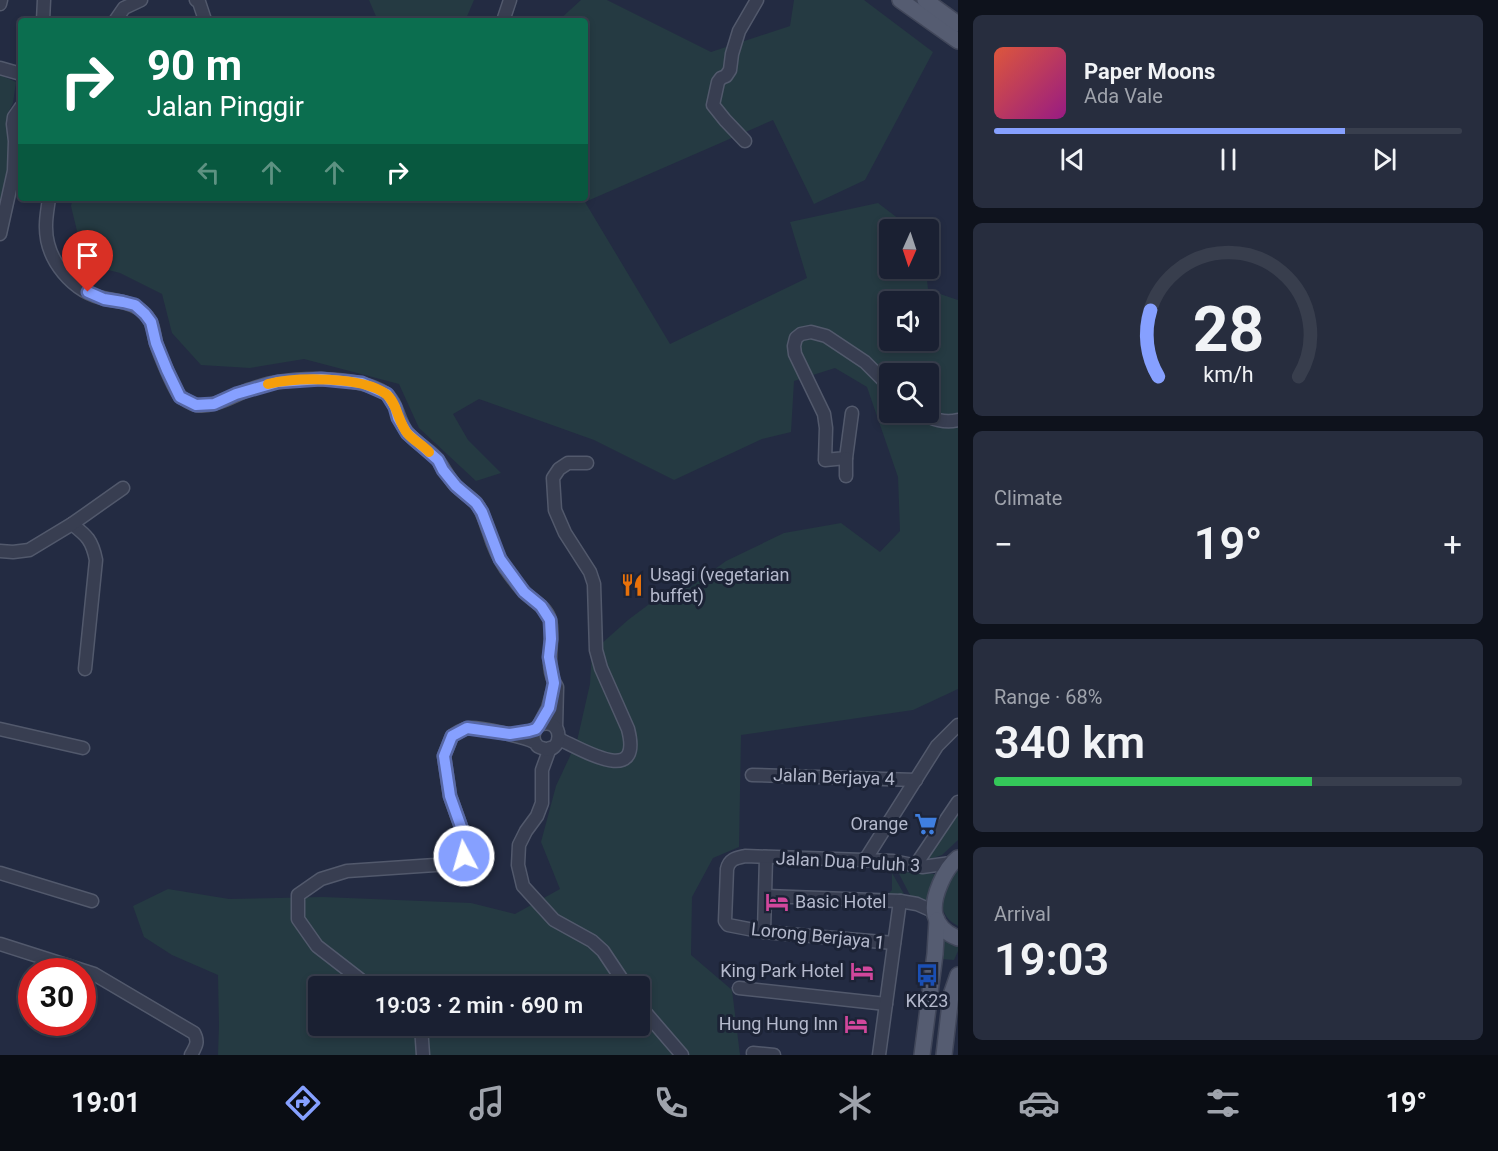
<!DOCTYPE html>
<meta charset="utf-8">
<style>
:root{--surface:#1a2032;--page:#272d3e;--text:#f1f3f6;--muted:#9fa3ac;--line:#383e4d;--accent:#86a0ff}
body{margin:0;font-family:Roboto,sans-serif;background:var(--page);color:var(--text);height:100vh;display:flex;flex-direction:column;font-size:22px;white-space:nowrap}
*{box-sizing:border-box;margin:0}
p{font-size:20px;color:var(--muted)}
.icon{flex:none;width:33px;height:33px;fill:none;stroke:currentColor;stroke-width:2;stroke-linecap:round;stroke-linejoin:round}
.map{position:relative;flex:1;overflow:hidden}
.drawer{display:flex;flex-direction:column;gap:15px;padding:15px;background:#0e121c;width:540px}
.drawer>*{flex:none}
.banner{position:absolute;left:18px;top:18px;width:570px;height:183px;border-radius:6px;box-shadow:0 3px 9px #0003,0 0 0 2px var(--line);background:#0b6e4f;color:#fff;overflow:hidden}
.needle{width:39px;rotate:183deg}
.buttons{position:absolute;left:879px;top:219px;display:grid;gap:12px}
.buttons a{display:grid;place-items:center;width:60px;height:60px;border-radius:6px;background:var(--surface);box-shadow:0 3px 9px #0003,0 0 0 2px var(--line);font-size:30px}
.speed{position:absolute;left:18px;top:958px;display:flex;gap:12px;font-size:30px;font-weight:700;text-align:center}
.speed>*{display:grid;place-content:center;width:78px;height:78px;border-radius:50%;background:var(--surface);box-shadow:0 3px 9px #0003,0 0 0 2px var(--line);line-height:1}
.speed .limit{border:9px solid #d22;background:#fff;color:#111}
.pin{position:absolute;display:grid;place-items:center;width:51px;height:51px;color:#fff;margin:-62px -26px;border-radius:50% 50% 50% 0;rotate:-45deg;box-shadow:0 0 6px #0007}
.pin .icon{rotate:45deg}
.me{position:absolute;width:66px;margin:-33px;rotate:354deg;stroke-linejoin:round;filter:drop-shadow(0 0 4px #0008)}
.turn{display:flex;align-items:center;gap:21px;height:126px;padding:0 30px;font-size:27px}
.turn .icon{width:78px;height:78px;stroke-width:2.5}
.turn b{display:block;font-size:42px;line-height:51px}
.lanes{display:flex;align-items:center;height:57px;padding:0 30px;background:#0003;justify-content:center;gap:30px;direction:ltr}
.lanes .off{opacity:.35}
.big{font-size:45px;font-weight:600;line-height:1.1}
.drawer .widget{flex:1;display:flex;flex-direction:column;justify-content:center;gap:9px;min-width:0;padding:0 21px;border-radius:9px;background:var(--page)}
.drawer .dial{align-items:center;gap:0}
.dial svg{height:156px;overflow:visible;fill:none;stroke:var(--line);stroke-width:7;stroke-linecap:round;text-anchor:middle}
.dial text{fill:var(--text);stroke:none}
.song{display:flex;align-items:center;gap:18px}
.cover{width:72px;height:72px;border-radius:9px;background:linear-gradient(135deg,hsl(10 70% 55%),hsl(310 70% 35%))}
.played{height:6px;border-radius:3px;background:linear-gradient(90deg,var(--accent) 75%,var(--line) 75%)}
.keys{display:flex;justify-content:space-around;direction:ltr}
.heat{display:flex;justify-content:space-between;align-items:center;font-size:33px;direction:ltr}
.charge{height:9px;border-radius:4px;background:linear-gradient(90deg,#34c759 68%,var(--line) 0)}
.trip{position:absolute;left:308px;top:976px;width:342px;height:60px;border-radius:6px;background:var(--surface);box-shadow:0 3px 9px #0003,0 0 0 2px var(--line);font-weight:600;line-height:60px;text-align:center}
.menu{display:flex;height:96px;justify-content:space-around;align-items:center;background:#0a0d14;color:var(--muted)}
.menu .icon{width:42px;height:42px}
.menu .current{color:var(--accent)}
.menu b{font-size:27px;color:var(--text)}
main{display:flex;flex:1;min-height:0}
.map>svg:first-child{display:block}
</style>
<main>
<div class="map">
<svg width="958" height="1055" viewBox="0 0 958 1055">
<rect width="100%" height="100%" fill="#232b42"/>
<g fill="#253a42" fill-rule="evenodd">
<polygon points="369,0 474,0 465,21 378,21"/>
<path d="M 581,0 L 607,0 L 711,52 L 790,26 L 794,0 L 864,0 L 933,52 L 865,180 L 814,204 L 773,120 L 585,202 L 670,344 L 807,278 L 790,222 L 878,203 L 912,229 L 890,230 L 890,268 L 926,269 L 928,290 L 958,300 L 958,689 L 913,710 L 741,735 L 739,847 L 713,858 L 692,897 L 691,955 L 732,990 L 740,1055 L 218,1055 L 219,1026 L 218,975 L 172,955 L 144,937 L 133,906 L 168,889 L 229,899 L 323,897 L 471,903 L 515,914 L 560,889 L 541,842 L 556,786 L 577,741 L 590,684 L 592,652 L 628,620 L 672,587 L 689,588 L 726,561 L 784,533 L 841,523 L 880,552 L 900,531 L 898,477 L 867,387 L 835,368 L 794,381 L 791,432 L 762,439 L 674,480 L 594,440 L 479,399 L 453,414 L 468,440 L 501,473 L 476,481 L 419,428 L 399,384 L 304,359 L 250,368 L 201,365 L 172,333 L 162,294 L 120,273 L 85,264 L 71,206 L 73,198 L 585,198 L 585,21 L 558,21 ZM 890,302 L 928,302 L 928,340 L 890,340 ZM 890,374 L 928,374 L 928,412 L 890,412 ZM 318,987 L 639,987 L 639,1026 L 318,1026 Z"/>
<polygon points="0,75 16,82 13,103 8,113 6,125 10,139 8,174 0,205"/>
<polygon points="958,810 958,840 942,855 927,860 927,859"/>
<path d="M 958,865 L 958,926 C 930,911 946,886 958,865 Z"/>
<polygon points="897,870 911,873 936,874 930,887 927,904 910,895"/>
<polygon points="892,873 904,894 888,894 892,890"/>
<polygon points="943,935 958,941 958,951 954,960 941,959"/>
</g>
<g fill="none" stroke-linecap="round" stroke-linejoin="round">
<g stroke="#52596c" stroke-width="15">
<g id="minor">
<polyline points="196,0 199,2 205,20"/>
<polyline points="0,4 1,0"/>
<polyline points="43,21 44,0"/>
<polyline points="115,21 124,8 141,0"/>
<polyline points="503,21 510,0"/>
<polyline points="0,68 21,74"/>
<polyline points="745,141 725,120 713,105 718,82 721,78 726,76 730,70 732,54 739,31 757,0"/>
<path d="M 49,198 C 48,207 46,216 46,225 C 45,260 73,293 107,299 C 124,302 141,304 150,321 C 154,327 154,336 156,343 C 159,353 174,389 180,396 C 183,399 192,404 196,405 C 214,408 232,396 248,390 C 258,387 268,383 278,382 C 308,377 360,377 385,393 C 397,401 398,421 407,432 C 415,443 429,449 437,459 C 444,468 448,477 455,485 C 462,492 470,497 476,503 C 483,511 485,522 489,532 C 493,545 498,557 506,569 C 512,577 519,587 526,594 C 535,602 546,607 550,620 C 555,642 543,665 557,687 L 556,728"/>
<polyline points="0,234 14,171 15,141 13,124 14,117 21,107"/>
<path d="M 921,412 C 931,420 946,423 958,420"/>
<polyline points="852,413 846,458 825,460 826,428 824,414 795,354 794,346 796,338 801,334 811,332 826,336 865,362 890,387"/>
<polyline points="846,458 846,476"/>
<path d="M 72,524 C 87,536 92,540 96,560 L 85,669"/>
<polyline points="0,551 13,552 29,550 72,524 123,488"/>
<polyline points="539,725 548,708 552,693"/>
<polyline points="0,729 83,748"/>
<path d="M 559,739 C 583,750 643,787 628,729 L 601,668 L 596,650 L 594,584 L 590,572 L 565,533 L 555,510 L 553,478 L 559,469 L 568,463 L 587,463"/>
<polyline points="550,748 542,770 542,803 537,816 526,831 519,845 518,865 523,886 554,920 592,941 603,951 627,987"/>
<polyline points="752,775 916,780"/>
<polyline points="865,860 937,746 958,725"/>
<polyline points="915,866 958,802"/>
<polyline points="0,873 92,901"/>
<polyline points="766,896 900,901 917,904 935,912"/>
<polyline points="764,932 766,857"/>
<path d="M 894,943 L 764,932 L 728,925 L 725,921 L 727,869 C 729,859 736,858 745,856 L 893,861 L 922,867 L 951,863"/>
<path d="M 0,944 L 94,974 L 194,1033 C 199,1042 196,1046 191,1055"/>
<path d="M 379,987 L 366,984 L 317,946 L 298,919 L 298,895 L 321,879 L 347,871 L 450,864 L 464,856 L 465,838 L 450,796 L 444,756 L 452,736 C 457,733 464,728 469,728 C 480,727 525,737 534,742 C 539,746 535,746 542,748 C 563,757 566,715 539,725 C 533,730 532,736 535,743"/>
<polyline points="739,988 886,1004"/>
<polyline points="639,1005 682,1055"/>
<polyline points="421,1026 423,1055"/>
<polyline points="753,1053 774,1055"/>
<polyline points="879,1055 900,901"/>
</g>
</g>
<g stroke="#41475a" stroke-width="18">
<g id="major">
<polyline points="900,0 958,41"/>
<polyline points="925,0 958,24"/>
<path d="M 958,858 C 945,868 931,898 935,915 C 938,926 947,934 958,938"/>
<polyline points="922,1055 935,954 937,920"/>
<polyline points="944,1055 951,995 958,975"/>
</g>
</g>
<use href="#minor" stroke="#383e51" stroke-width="12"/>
<use href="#major" stroke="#555c71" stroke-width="15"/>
</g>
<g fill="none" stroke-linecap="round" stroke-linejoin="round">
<g stroke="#5768a6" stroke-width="15">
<polyline id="route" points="88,292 104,299 123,302 135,305 145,314 151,322 156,343 167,370 180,397 196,405 214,404 236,394 278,382 321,379 362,383 387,394 395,407 398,418 407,433 438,460 443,470 456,486 476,503 482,512 500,559 524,592 541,606 550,620 551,639 549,657 554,683 549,708 539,725 536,729 529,731 510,734 467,728 452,736 444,756 450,796 465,838 464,856"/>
</g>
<use href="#route" stroke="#86a0ff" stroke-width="10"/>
<path stroke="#f59e0b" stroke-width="10" d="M 268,384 C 296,377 362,376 386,394 C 397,402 398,423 408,434 C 414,441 423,445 429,452"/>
</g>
<defs>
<g id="restaurant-bare" transform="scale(1.8)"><path d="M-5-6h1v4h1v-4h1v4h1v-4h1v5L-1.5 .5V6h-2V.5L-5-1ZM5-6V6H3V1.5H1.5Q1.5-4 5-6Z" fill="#e8710a" stroke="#1c2336" stroke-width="2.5" paint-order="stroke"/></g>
<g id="supermarket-bare" transform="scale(1.8)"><path d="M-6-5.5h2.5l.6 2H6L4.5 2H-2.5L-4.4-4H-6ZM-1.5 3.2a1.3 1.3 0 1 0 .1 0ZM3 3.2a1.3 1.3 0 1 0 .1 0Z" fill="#3f7fe0" stroke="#1c2336" stroke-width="2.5" paint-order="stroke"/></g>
<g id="hotel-bare" transform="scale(1.8)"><path d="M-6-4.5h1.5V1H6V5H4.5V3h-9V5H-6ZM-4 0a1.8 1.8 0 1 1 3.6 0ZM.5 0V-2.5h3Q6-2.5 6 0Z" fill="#d1479c" stroke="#1c2336" stroke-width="2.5" paint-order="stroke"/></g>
<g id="bus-bare" transform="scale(1.8)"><path d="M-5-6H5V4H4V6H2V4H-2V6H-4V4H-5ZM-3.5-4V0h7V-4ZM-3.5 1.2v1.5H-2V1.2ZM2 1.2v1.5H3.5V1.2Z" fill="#1a4fb4" stroke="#1c2336" stroke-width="2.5" paint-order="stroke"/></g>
</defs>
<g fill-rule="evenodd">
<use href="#restaurant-bare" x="632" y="585"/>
<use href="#supermarket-bare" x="926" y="824"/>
<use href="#hotel-bare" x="777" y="902"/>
<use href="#hotel-bare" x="862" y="971"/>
<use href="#bus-bare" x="927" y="975"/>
<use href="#hotel-bare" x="856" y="1024"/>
</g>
<g text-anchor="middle" stroke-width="6" stroke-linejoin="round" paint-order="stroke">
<g font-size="18" fill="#b4b9cc" stroke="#1c2336" text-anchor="end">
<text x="650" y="581" text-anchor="start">Usagi (vegetarian<tspan x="650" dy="21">buffet)</tspan></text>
<text x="908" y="830">Orange</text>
<text x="795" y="908" text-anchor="start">Basic Hotel</text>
<text x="844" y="977">King Park Hotel</text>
<text x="927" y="1007" text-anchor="middle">KK23</text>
<text x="838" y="1030">Hung Hung Inn</text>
</g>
<g font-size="18" fill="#b4b9cc" stroke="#1c2336">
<text transform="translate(834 777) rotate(2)" y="6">Jalan Berjaya 4</text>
<text transform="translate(848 862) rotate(3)" y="6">Jalan Dua Puluh 3</text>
<text transform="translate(818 936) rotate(6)" y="6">Lorong Berjaya 1</text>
</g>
</g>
</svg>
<div class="buttons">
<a><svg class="needle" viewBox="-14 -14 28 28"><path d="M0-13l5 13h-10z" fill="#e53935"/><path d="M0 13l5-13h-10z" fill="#9fa3ac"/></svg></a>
<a><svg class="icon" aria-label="sound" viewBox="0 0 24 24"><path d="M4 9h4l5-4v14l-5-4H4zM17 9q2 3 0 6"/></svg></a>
<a><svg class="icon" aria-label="search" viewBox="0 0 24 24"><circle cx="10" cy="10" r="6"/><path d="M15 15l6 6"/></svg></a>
</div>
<div class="speed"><div class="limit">30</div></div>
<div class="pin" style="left:88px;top:292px;background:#d93025"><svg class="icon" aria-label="arrive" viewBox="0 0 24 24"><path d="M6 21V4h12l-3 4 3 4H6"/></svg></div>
<svg class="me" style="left:464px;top:856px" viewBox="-20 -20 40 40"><circle r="17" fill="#86a0ff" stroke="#fff" stroke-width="3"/><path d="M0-11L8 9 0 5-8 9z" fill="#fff"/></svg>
<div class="trip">19:03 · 2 min · 690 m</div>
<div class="banner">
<div class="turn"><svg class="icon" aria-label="right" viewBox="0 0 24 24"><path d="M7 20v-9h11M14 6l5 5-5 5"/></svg><div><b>90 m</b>Jalan Pinggir</div></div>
<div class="lanes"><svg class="icon off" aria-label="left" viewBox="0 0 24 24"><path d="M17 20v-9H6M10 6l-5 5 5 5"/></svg><svg class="icon off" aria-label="ahead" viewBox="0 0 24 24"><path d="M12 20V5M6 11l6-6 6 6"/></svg><svg class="icon off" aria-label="ahead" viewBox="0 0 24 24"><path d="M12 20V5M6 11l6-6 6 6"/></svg><svg class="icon" aria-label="right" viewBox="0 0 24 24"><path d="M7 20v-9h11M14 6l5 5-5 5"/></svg></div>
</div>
</div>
<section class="drawer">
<div class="widget">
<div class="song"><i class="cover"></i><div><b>Paper Moons</b><p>Ada Vale</p></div></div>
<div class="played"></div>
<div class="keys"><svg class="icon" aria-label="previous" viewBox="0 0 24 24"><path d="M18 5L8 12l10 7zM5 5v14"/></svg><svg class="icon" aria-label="pause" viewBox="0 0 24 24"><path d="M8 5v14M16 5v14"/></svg><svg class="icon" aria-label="next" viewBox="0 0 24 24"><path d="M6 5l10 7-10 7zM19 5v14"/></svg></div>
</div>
<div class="widget dial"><svg viewBox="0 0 100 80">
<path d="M14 69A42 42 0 1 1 86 69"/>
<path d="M14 69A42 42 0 0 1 10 35" stroke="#86a0ff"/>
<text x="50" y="56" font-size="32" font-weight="700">28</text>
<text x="50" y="72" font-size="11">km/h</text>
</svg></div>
<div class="widget"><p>Climate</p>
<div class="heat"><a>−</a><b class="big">19°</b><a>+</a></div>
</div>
<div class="widget"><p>Range · 68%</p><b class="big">340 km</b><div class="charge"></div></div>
<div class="widget"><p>Arrival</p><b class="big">19:03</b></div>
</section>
</main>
<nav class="menu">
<b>19:01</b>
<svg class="icon current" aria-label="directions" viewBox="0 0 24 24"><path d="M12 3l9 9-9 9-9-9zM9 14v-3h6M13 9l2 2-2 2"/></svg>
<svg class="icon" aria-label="music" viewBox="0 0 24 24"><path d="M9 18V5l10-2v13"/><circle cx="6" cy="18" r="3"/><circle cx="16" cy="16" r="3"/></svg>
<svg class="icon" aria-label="phone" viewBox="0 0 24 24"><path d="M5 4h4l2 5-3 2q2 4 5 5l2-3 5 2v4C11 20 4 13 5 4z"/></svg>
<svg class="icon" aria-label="climate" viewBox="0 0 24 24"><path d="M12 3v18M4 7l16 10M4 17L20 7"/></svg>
<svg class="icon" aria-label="car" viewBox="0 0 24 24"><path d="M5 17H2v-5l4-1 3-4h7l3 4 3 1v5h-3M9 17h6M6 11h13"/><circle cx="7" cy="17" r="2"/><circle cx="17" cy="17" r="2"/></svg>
<svg class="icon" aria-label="filters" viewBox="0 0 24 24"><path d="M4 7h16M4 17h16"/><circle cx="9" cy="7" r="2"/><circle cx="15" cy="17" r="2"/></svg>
<b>19°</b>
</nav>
